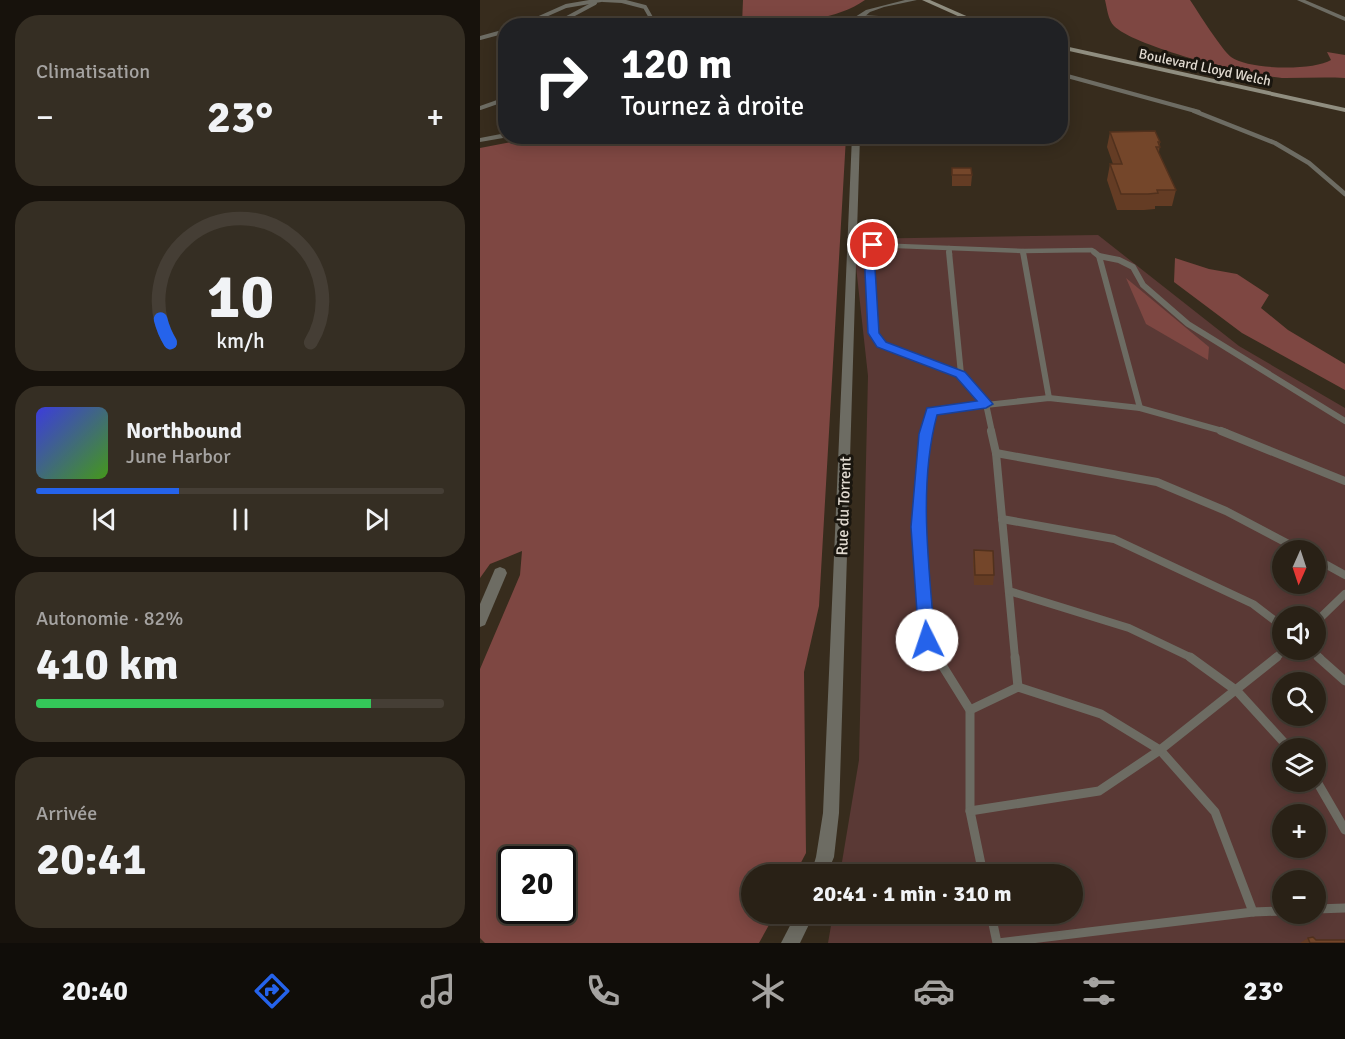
<!DOCTYPE html>
<html lang="fr">
<meta charset="utf-8">
<style>
:root{--surface:#292116;--page:#352e23;--text:#f1f3f6;--muted:#a5a3a1;--line:#453e35;--accent:#2563eb}
body{margin:0;font-family:Signika,sans-serif;background:var(--page);color:var(--text);height:100vh;display:flex;flex-direction:column;font-size:22px;white-space:nowrap}
*{box-sizing:border-box;margin:0}
p{font-size:20px;color:var(--muted)}
.icon{flex:none;width:33px;height:33px;fill:none;stroke:currentColor;stroke-width:2;stroke-linecap:round;stroke-linejoin:round}
.map{position:relative;flex:1;overflow:hidden}
.details{display:flex;flex-direction:column;gap:15px;padding:15px;background:#17120c;width:480px}
.details>*{flex:none}
.guide{position:absolute;left:18px;top:18px;width:570px;height:126px;border-radius:24px;box-shadow:0 3px 15px #0003,0 0 0 2px var(--line);background:#202124;color:#fff;overflow:hidden}
.needle{width:39px;rotate:183deg}
.buttons{position:absolute;left:792px;top:540px;display:grid;gap:12px}
.buttons a{display:grid;place-items:center;width:54px;height:54px;border-radius:50%;background:var(--surface);box-shadow:0 3px 15px #0003,0 0 0 2px var(--line);font-size:30px}
.speed{position:absolute;left:18px;top:846px;display:flex;gap:12px;font-size:30px;font-weight:700;text-align:center}
.speed>*{display:grid;place-content:center;width:78px;height:78px;border-radius:50%;background:var(--surface);box-shadow:0 3px 15px #0003,0 0 0 2px var(--line);line-height:1}
.speed .limit{border:3px solid #111;border-radius:9px;background:#fff;color:#111}
.pin{position:absolute;display:grid;place-items:center;width:51px;height:51px;color:#fff;margin:-26px;border:3px solid #fff;border-radius:50%;box-shadow:0 2px 6px #0007}
.me{position:absolute;width:66px;margin:-33px;rotate:356deg;stroke-linejoin:round;filter:drop-shadow(0 0 4px #0008)}
.turn{display:flex;align-items:center;gap:21px;height:126px;padding:0 24px;font-size:27px}
.turn .icon{width:78px;height:78px;stroke-width:2.5}
.turn b{display:block;font-size:42px;line-height:51px}
.big{font-size:45px;font-weight:800;line-height:1.1}
.details .card{flex:1;display:flex;flex-direction:column;justify-content:center;gap:9px;min-width:0;padding:0 21px;border-radius:24px;background:var(--page)}
.details .dial{align-items:center;gap:0}
.dial svg{height:156px;overflow:visible;fill:none;stroke:var(--line);stroke-width:7;stroke-linecap:round;text-anchor:middle}
.dial text{fill:var(--text);stroke:none}
.song{display:flex;align-items:center;gap:18px}
.cover{width:72px;height:72px;border-radius:9px;background:linear-gradient(135deg,hsl(240 70% 55%),hsl(100 70% 35%))}
.played{height:6px;border-radius:3px;background:linear-gradient(90deg,var(--accent) 35%,var(--line) 35%)}
.keys{display:flex;justify-content:space-around;direction:ltr}
.heat{display:flex;justify-content:space-between;align-items:center;font-size:33px;direction:ltr}
.charge{height:9px;border-radius:4px;background:linear-gradient(90deg,#34c759 82%,var(--line) 0)}
.trip{position:absolute;left:261px;top:864px;width:342px;height:60px;border-radius:30px;background:var(--surface);box-shadow:0 3px 15px #0003,0 0 0 2px var(--line);font-weight:800;line-height:60px;text-align:center}
.menu{display:flex;height:96px;justify-content:space-around;align-items:center;background:#100d09;color:var(--muted)}
.menu .icon{width:42px;height:42px}
.menu .current{color:var(--accent)}
.menu b{font-size:27px;color:var(--text)}
main{display:flex;flex:1;min-height:0}
.map>svg:first-child{display:block}
</style>
<main>
<section class="details">
<div class="card"><p>Climatisation</p>
<div class="heat"><a>−</a><b class="big">23°</b><a>+</a></div>
</div>
<div class="card dial"><svg viewBox="0 0 100 80">
<path d="M14 69A42 42 0 1 1 86 69"/>
<path d="M14 69A42 42 0 0 1 9 57" stroke="#2563eb"/>
<text x="50" y="56" font-size="32" font-weight="700">10</text>
<text x="50" y="72" font-size="11">km/h</text>
</svg></div>
<div class="card">
<div class="song"><i class="cover"></i><div><b>Northbound</b><p>June Harbor</p></div></div>
<div class="played"></div>
<div class="keys"><svg class="icon" aria-label="previous" viewBox="0 0 24 24"><path d="M18 5L8 12l10 7zM5 5v14"/></svg><svg class="icon" aria-label="pause" viewBox="0 0 24 24"><path d="M8 5v14M16 5v14"/></svg><svg class="icon" aria-label="next" viewBox="0 0 24 24"><path d="M6 5l10 7-10 7zM19 5v14"/></svg></div>
</div>
<div class="card"><p>Autonomie · 82%</p><b class="big">410 km</b><div class="charge"></div></div>
<div class="card"><p>Arrivée</p><b class="big">20:41</b></div>
</section>
<div class="map">
<svg width="865" height="943" viewBox="0 0 865 943">
<rect width="100%" height="100%" fill="#372c1d"/>
<path fill="#5a3935" fill-rule="evenodd" d="M 618,235 L 759,346 L 865,408 L 865,943 L 348,943 L 353,914 L 592,914 L 592,874 L 360,874 L 379,760 L 388,376 L 373,239 ZM 802,550 L 836,550 L 836,584 L 802,584 ZM 802,616 L 836,616 L 836,650 L 802,650 ZM 802,682 L 836,682 L 836,716 L 802,716 ZM 802,748 L 836,748 L 836,782 L 802,782 ZM 802,814 L 836,814 L 836,848 L 802,848 ZM 802,880 L 836,880 L 836,914 L 802,914 Z"/>
<g fill="#7e4742" fill-rule="evenodd">
<path d="M 263,0 L 385,0 C 351,24 302,21 262,24 Z"/>
<path d="M 625,0 L 710,0 C 718,12 742,50 751,57 C 769,70 833,71 851,60 L 847,52 L 865,55 L 865,78 C 845,77 825,78 805,78 C 773,77 655,47 634,26 C 628,20 627,8 625,0 Z"/>
<path d="M 57,137 L 366,137 L 339,606 L 324,672 L 326,853 L 315,874 L 272,874 L 272,914 L 295,914 L 279,943 L 5,943 L 0,938 L 0,669 L 40,575 L 42,551 L 10,564 L 0,578 L 0,148 ZM 32,860 L 82,860 L 82,910 L 32,910 Z"/>
<polygon points="695,258 729,269 757,274 789,295 781,308 808,330 865,364 865,390 762,333 694,282"/>
<polygon points="646,278 729,347 728,360 666,324"/>
</g>
<g fill="none" stroke-linecap="round" stroke-linejoin="round">
<g stroke="#6d6c63" stroke-width="4">
<polyline points="123,0 142,1 165,7 174,23 203,26"/>
<polyline points="380,17 436,20 451,26"/>
<polyline points="41,26 86,6 121,0"/>
<polyline points="72,26 115,3"/>
<polyline points="213,26 371,22"/>
<polyline points="0,38 26,31"/>
<polyline points="580,74 719,112"/>
<polyline points="0,108 26,99"/>
</g>
<g stroke="#6d6c63" stroke-width="4.5">
<polyline points="714,111 795,143 829,163 865,194"/>
<polyline points="469,248 470,254"/>
<polyline points="543,251 543,254"/>
<polyline points="389,254 393,245 543,251 612,250 616,254"/>
</g>
<g stroke="#6d6c63" stroke-width="6">
<polyline points="389,252 394,332 401,345 481,374"/>
<polyline points="469,252 481,374 506,404 512,432"/>
<polyline points="543,252 569,398"/>
<polyline points="614,252 619,256 660,408"/>
<polyline points="619,256 639,260 653,267 663,285 708,324 865,421"/>
<polyline points="445,432 451,411 569,398 660,408 746,432"/>
</g>
<g stroke="#6d6c63" stroke-width="8">
<polyline points="446,431 438,527 447,640 458,658"/>
<polyline points="511,431 516,453 535,658"/>
<polyline points="741,431 865,481"/>
<polyline points="516,453 677,482 746,511 820,550"/>
<polyline points="522,519 634,539 773,604 802,626"/>
<polyline points="836,559 865,575"/>
<polyline points="529,591 649,628 712,658"/>
<polyline points="836,622 865,594"/>
<polyline points="831,650 840,658"/>
<polyline points="795,658 805,650"/>
</g>
<g stroke="#6d6c63" stroke-width="9">
<polyline points="457,657 490,710 490,811 503,874"/>
<polyline points="535,657 538,687"/>
<polyline points="710,657 757,691 809,748"/>
<polyline points="838,657 865,681"/>
<polyline points="490,710 538,687 621,714 680,750 735,812 773,912"/>
<polyline points="836,780 865,830"/>
<polyline points="490,811 619,791 680,750 797,657"/>
<polyline points="836,909 865,908"/>
<polyline points="511,914 517,943"/>
<polyline points="518,943 773,912 802,911"/>
</g>
<g fill="#6d6c63" fill-rule="evenodd">
<polygon points="425,0 437,0 404,7 390,12 383,18 382,26 376,26 377,21 369,26 361,26 386,10"/>
<polygon points="817,0 825,0 865,17 865,21"/>
<polygon points="26,133 26,136 29,137 0,142 0,138"/>
<polygon points="372,136 380,136 359,813 354,857 347,874 331,874 336,857 343,813"/>
<polygon points="20,567 25,569 27,573 5,625 0,627 0,604 15,569"/>
<polygon points="316,914 334,914 320,943 301,943"/>
</g>
<g fill="#908e80" fill-rule="evenodd">
<polygon points="442,0 450,0 509,26 500,26"/>
<polygon points="580,45 865,108 865,112 580,49"/>
</g>
</g>
<g fill="#643c24">
<polygon points="630,132 680,142 679,153 696,190 692,206 675,206 675,209 664,210 637,210 627,180 630,164 633,164 627,147"/>
<polygon points="472,168 492,175 491,186 472,186"/>
<polygon points="494,550 514,575 513,585 494,585 493,561"/>
<polygon points="828,938 836,940 865,943 820,943"/>
</g>
<g fill="#74462a" stroke="#51311d" stroke-width="1.5">
<polygon points="675,131 680,142 678,142 680,147 676,147 696,190 677,190 678,193 668,194 641,194 630,164 642,164 630,132"/>
<polygon points="472,168 491,168 492,175 472,175"/>
<polygon points="494,550 513,551 514,575 495,575"/>
<polygon points="833,937 836,940 865,940 865,943 830,943 828,938"/>
</g>
<path fill="#2563eb" stroke="#184099" stroke-width="1.5" d="M 390,243 L 398,245 L 394,252 L 399,333 L 406,342 L 485,372 L 513,404 L 506,408 L 457,415 C 438,485 449,568 455,640 L 452,645 L 447,647 L 441,645 L 439,640 L 431,527 L 439,434 L 447,408 L 497,401 L 476,377 L 397,347 L 388,333 L 384,252 Z"/>
<g text-anchor="middle" stroke-width="6" stroke-linejoin="round" paint-order="stroke">
<g font-size="14" fill="#e2dbd1" stroke="#1a160f">
<text transform="translate(725 67) rotate(12)" y="5">Boulevard Lloyd Welch</text>
</g>
<g font-size="16" fill="#e2dbd1" stroke="#1a160f">
<text transform="translate(363 506) rotate(-88)" y="6">Rue du Torrent</text>
</g>
</g>
</svg>
<div class="buttons">
<a><svg class="needle" viewBox="-14 -14 28 28"><path d="M0-13l5 13h-10z" fill="#e53935"/><path d="M0 13l5-13h-10z" fill="#a5a3a1"/></svg></a>
<a><svg class="icon" aria-label="sound" viewBox="0 0 24 24"><path d="M4 9h4l5-4v14l-5-4H4zM17 9q2 3 0 6"/></svg></a>
<a><svg class="icon" aria-label="search" viewBox="0 0 24 24"><circle cx="10" cy="10" r="6"/><path d="M15 15l6 6"/></svg></a>
<a><svg class="icon" aria-label="layers" viewBox="0 0 24 24"><path d="M12 4l9 5-9 5-9-5zM3 14l9 5 9-5"/></svg></a>
<a>+</a>
<a>−</a>
</div>
<div class="speed"><div class="limit">20</div></div>
<div class="pin" style="left:393px;top:245px;background:#d93025"><svg class="icon" aria-label="arrive" viewBox="0 0 24 24"><path d="M6 21V4h12l-3 4 3 4H6"/></svg></div>
<svg class="me" style="left:447px;top:640px" viewBox="-20 -20 40 40"><circle r="19" fill="#fff"/><path d="M0-13L10 11 0 6-10 11z" fill="#2563eb"/></svg>
<div class="trip">20:41 · 1 min · 310 m</div>
<div class="guide">
<div class="turn"><svg class="icon" aria-label="right" viewBox="0 0 24 24"><path d="M7 20v-9h11M14 6l5 5-5 5"/></svg><div><b>120 m</b>Tournez à droite</div></div>
</div>
</div>
</main>
<nav class="menu">
<b>20:40</b>
<svg class="icon current" aria-label="directions" viewBox="0 0 24 24"><path d="M12 3l9 9-9 9-9-9zM9 14v-3h6M13 9l2 2-2 2"/></svg>
<svg class="icon" aria-label="music" viewBox="0 0 24 24"><path d="M9 18V5l10-2v13"/><circle cx="6" cy="18" r="3"/><circle cx="16" cy="16" r="3"/></svg>
<svg class="icon" aria-label="phone" viewBox="0 0 24 24"><path d="M5 4h4l2 5-3 2q2 4 5 5l2-3 5 2v4C11 20 4 13 5 4z"/></svg>
<svg class="icon" aria-label="climate" viewBox="0 0 24 24"><path d="M12 3v18M4 7l16 10M4 17L20 7"/></svg>
<svg class="icon" aria-label="car" viewBox="0 0 24 24"><path d="M5 17H2v-5l4-1 3-4h7l3 4 3 1v5h-3M9 17h6M6 11h13"/><circle cx="7" cy="17" r="2"/><circle cx="17" cy="17" r="2"/></svg>
<svg class="icon" aria-label="filters" viewBox="0 0 24 24"><path d="M4 7h16M4 17h16"/><circle cx="9" cy="7" r="2"/><circle cx="15" cy="17" r="2"/></svg>
<b>23°</b>
</nav>
